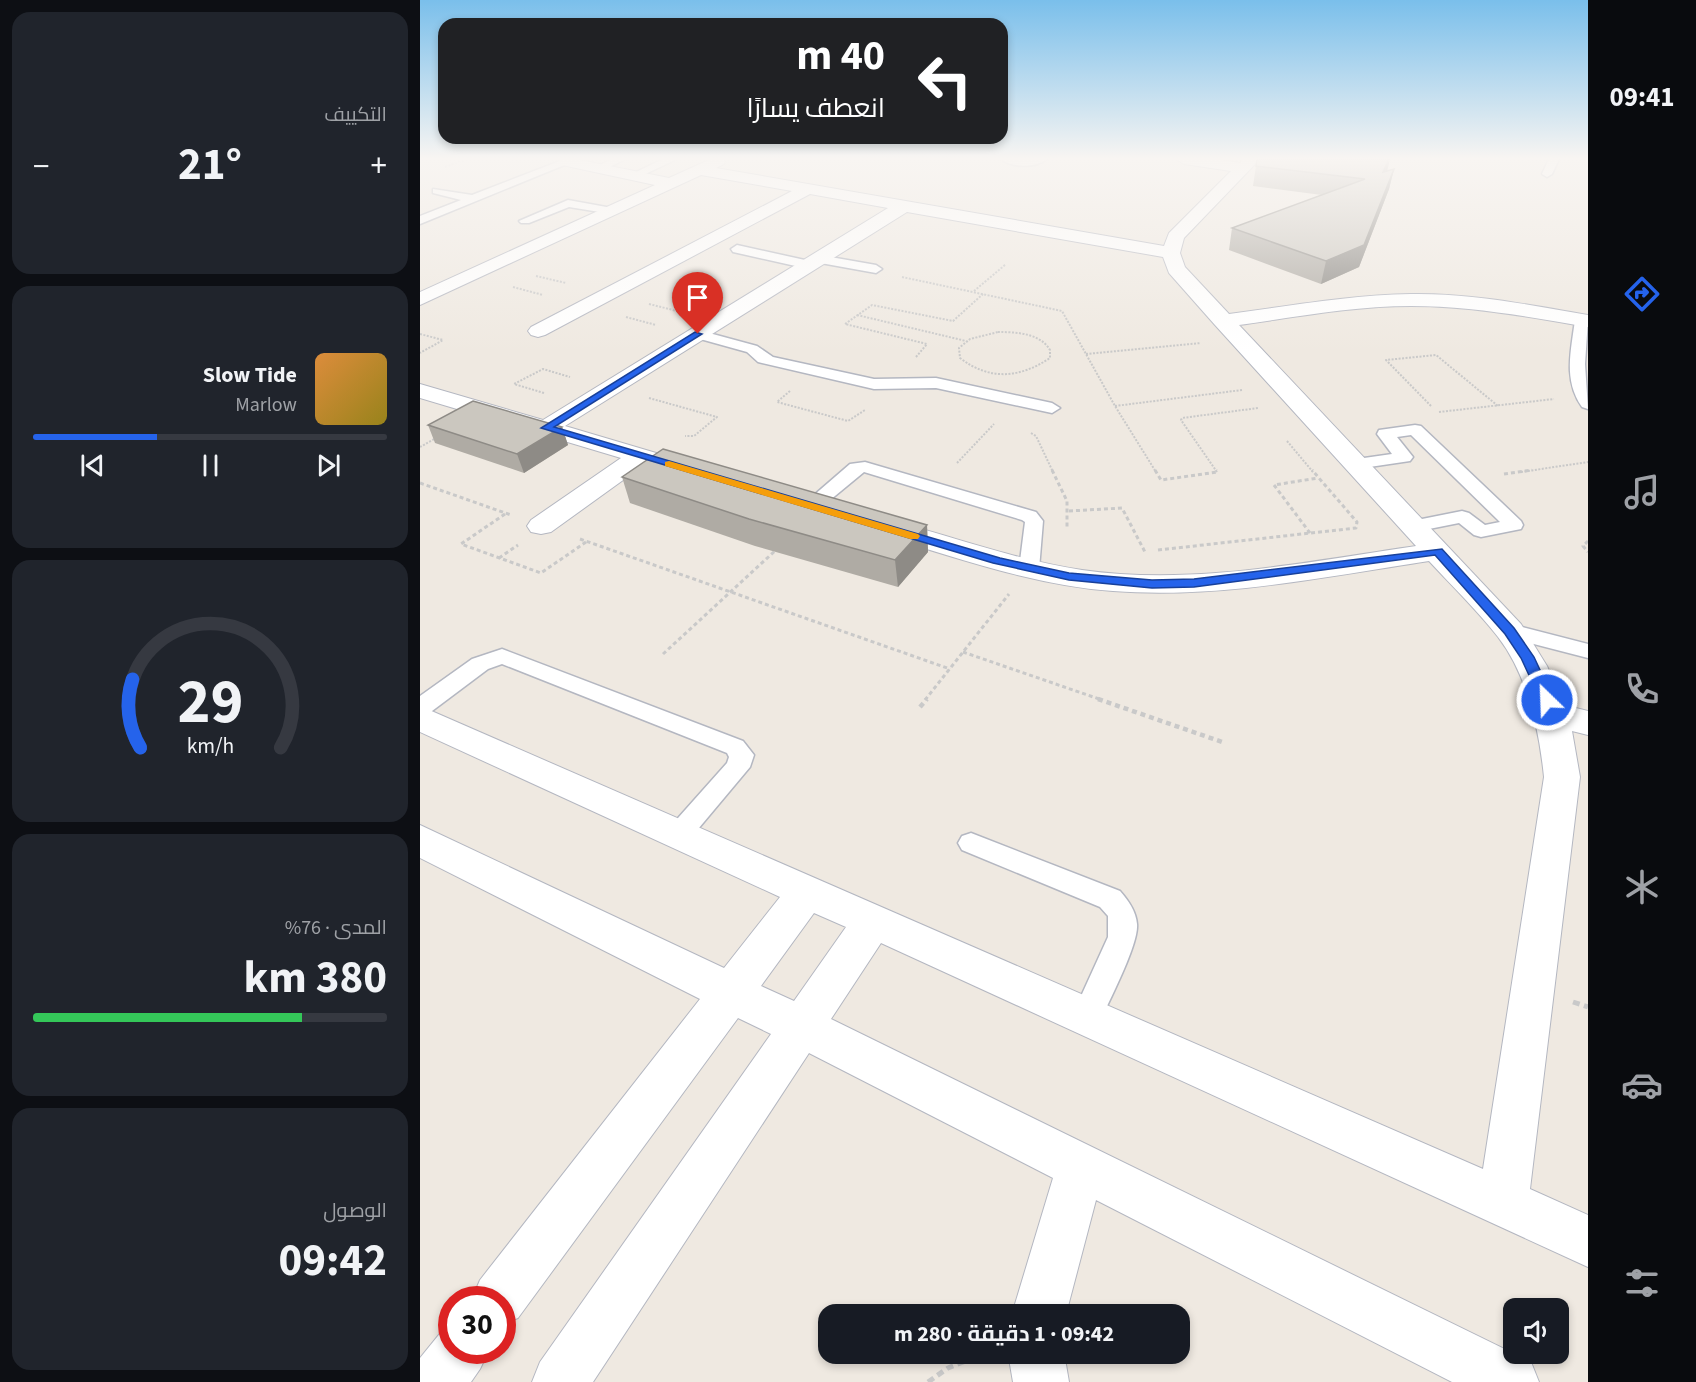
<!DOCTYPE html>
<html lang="ar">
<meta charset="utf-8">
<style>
:root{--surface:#171b24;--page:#20242c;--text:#f1f3f6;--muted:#9ea1a6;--line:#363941;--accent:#2563eb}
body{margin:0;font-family:"Source Sans 3",Cairo,sans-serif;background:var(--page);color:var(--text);direction:rtl;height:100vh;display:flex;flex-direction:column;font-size:22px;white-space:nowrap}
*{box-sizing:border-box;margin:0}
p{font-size:20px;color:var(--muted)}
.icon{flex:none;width:33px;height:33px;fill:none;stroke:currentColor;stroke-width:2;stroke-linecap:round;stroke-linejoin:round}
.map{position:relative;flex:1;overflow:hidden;direction:ltr}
.panel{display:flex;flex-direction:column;gap:12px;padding:12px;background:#0d0f14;width:420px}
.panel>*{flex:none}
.hud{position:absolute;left:18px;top:18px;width:570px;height:126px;border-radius:18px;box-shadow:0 3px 9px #0003;direction:rtl;background:#202124;color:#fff;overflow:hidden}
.fabs{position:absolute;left:1083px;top:1298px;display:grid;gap:12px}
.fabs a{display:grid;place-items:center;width:66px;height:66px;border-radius:12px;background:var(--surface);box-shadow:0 3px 9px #0003;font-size:30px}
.speed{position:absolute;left:18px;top:1286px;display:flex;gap:12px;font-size:30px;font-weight:700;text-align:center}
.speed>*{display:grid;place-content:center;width:78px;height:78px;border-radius:50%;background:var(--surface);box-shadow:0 3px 9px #0003;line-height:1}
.speed .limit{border:9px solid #d22;background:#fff;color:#111}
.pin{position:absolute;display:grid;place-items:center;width:51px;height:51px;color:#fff;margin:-62px -26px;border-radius:50% 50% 50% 0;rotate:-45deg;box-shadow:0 0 6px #0007}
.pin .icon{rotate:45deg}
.me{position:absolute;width:66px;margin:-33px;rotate:336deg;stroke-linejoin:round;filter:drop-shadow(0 0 4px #0008)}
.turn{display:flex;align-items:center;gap:21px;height:126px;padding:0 24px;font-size:27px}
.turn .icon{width:78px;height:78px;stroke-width:2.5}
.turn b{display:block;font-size:42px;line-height:51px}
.big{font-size:45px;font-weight:700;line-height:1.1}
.panel .tile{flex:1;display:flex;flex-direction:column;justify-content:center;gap:9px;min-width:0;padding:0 21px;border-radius:18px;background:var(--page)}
.panel .dial{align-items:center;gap:0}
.dial svg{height:156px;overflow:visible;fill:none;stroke:var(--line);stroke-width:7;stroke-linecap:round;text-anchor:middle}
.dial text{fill:var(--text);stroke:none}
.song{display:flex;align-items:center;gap:18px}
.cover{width:72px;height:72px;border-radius:9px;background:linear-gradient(135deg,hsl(30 70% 55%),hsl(50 70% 35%))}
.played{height:6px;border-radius:3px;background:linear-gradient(90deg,var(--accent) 35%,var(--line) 35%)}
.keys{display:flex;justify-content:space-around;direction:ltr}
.heat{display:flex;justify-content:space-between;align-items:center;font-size:33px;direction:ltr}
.charge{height:9px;border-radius:4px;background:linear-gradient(90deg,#34c759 76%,var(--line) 0)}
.trip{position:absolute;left:398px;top:1304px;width:372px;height:60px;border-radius:18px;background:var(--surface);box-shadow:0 3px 9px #0003;font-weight:700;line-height:60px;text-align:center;direction:rtl}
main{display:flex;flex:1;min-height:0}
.tabs{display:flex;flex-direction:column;width:108px;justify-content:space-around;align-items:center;background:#090b0e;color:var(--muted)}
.tabs .icon{width:42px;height:42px}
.tabs .on{color:var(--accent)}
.tabs b{font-size:27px;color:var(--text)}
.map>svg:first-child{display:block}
</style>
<main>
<nav class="tabs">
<b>09:41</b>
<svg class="icon on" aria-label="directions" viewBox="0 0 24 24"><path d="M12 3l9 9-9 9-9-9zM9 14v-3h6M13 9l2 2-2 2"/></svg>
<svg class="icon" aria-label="music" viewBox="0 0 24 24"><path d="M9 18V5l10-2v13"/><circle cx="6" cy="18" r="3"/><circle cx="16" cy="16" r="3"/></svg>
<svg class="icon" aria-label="phone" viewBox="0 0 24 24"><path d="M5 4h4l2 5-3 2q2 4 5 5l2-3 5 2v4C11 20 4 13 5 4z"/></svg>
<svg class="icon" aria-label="climate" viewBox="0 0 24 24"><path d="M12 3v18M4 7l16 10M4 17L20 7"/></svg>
<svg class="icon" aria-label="car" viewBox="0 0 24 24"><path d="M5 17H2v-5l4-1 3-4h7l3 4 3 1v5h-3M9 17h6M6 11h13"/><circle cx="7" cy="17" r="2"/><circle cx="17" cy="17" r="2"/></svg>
<svg class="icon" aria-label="filters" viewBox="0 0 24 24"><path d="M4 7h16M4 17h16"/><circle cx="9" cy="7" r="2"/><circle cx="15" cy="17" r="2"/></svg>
</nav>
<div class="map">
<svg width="1168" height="1382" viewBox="0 0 1168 1382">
<rect width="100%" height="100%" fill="#efe9e1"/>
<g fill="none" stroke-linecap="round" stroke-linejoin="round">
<g stroke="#b4b7c1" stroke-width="3">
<g id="service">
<polygon points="145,159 159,159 0,224 0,216 41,200 13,193 13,189 52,195"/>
<polygon points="192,159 206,159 183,170 179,171 174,168"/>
<polygon points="243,159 257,159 219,177 211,177 210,175"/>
<path d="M 581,159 L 627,159 C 616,168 592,168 581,159 Z"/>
<polygon points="1129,159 1139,159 1132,174 1127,177 1122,174"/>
<polygon points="148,200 192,208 198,211 192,214 149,207 109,223 101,223 99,221"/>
<polygon points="317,245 394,262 395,265 389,269 313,252 311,249"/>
<polygon points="399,255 456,265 462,269 456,273 395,262 393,259"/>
<path d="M 1162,316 L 1168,319 L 1165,364 L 1168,409 L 1162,407 C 1143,380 1151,351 1155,320 Z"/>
<polygon points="278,330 337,346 353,357 454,379 516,378 632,403 640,408 632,413 516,388 454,389 338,362 327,352 273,337 271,334 273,331"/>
<polygon points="995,425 1001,426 1101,521 1103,525 1101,529 1061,537 1054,535 1039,523 994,532 987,530 985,526 987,522 1042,511 1049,513 1065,525 1080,522 991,435 977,437 993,457 990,461 936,469 930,468 927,464 930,460 972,454 957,434 959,430"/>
<polygon points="445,462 616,512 623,521 619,569 616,573 602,573 599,569 605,522 602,520 444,472 398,510 386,510 383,506 386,502 430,464"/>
<polygon points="1090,624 1168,644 1168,658 1083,636 1079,631 1083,626"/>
<polygon points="82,649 323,741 334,755 330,767 268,841 259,844 250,841 246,834 250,827 307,763 309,757 307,753 82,664 68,669 8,714 0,716 0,696 52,659"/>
<path d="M 551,833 L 700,891 C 708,900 716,911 717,924 C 719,945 687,1004 678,1026 L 667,1030 L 656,1026 L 652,1016 L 688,937 L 688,916 L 680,907 L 542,850 L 538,843 L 542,836 Z"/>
</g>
</g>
<g stroke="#b4b7c1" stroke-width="2">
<g id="minor">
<path d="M 141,159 L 155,159 L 249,178 L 291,159 L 305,159 L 304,164 L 296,168 L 744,246 L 749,233 L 811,171 L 764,164 L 756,159 L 794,159 L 820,163 L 823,159 L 840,159 L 764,238 L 760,253 L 765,267 L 809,314 C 869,306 930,295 991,294 C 1051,293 1109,305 1168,315 L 1168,327 C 1110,317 1051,306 991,306 C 934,306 876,317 819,325 L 1101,624 L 1127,666 L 1144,705 L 1168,711 L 1168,735 L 1152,731 L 1160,777 L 1110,1189 L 1168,1215 L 1168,1267 L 461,943 L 411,1019 L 1111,1362 L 1119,1382 L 1032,1382 L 676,1200 L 646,1314 L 592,1314 L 633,1178 L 389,1053 L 173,1382 L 112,1382 L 120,1362 L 351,1034 L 318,1018 L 98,1318 L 82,1324 L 82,1299 L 52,1299 L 60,1280 L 280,999 L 0,858 L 0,825 L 304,968 L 360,897 L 0,732 L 0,706 L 1063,1169 L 1124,777 C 1119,729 1108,676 1078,637 C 1057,610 1032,586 1009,561 C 904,577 799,599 693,591 C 611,585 532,556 454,533 L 450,527 L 454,521 L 464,519 C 530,535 594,560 662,570 C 773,586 886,562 996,546 L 795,325 L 749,273 L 743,257 L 487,212 L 145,426 L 280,466 L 284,471 L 280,476 L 271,479 L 224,465 L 131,532 L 121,534 L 111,532 L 107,526 L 111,520 L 201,458 L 0,398 L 0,384 L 123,420 L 468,208 L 390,194 L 125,335 L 118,337 L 111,335 L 108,331 L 111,327 L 372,191 L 281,175 L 0,305 L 0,292 L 235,185 L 142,165 L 139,162 ZM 394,913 L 426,927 L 374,1001 L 341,986 Z"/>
<polygon points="32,1326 32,1350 69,1350 60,1369 51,1382 0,1382 0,1358 22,1331"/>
<polygon points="588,1353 644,1353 649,1382 593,1382"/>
</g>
</g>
<g stroke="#c9c9c9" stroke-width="2" stroke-dasharray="2 1.5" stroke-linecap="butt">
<polyline points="25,167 47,159"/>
<polyline points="116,276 146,283"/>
<polyline points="482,277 642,311 695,406 736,472"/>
<polyline points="93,287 123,295"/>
<polyline points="554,291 586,264"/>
<polyline points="229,304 257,311"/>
<polyline points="437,315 546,341"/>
<polyline points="206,317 236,325"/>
<path d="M 578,332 C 596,332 620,333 630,350 L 630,358 C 600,378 570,381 540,358 L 539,348 L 550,339 Z"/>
<polyline points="0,334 23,340 0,353"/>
<polyline points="666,354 781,343"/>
<polyline points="496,357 507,344 425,324 452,305 533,321 563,294"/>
<polyline points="370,391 357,402 428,421 445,410"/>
<polyline points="124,393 94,384 123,369 150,377"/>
<polyline points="229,398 297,417 274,436 265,436"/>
<polyline points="695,406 822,390"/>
<polyline points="1011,406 966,360 1016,355 1078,406"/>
<polyline points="1019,412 1134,399"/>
<polyline points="611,433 616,436 633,472"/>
<polyline points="867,441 893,472"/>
<polyline points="0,447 18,437"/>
<polyline points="537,463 574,424"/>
<polyline points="797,472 761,420 762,418 838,408"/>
<polyline points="1101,472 1168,462"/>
</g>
<g stroke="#c9c9c9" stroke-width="3" stroke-dasharray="4 3" stroke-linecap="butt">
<polyline points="632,470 647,501 647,527"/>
<polyline points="735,470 741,480 797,472 796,470"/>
<polyline points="1084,474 1112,470"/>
<polyline points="0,483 91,515"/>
<polyline points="649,511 702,508 725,552"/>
<polyline points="85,514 41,544 121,573 166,542"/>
<polyline points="890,533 854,485 898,478"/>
<polyline points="160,539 530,669"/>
<polyline points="1168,541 1163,546 1168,552"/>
<polyline points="738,550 936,528 937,522 892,470"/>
<polyline points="79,558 98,545"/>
<polyline points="543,652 682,700"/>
<polyline points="243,654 356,550"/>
<polyline points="505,700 589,594"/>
</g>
<g stroke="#c9c9c9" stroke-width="4.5" stroke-dasharray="5 4" stroke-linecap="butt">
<polyline points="678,699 805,743"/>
<polyline points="500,707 507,699"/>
</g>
<g stroke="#c9c9c9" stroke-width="5" stroke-dasharray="7 4.5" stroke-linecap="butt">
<polyline points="1153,1002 1168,1007"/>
<polyline points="508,1382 528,1368 566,1353"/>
</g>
<use href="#service" fill="#fff" fill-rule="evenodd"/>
<use href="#minor" fill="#fff" fill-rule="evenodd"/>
</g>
<g fill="#afaba4">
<polygon points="837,159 970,159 967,171 974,169 969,189 939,267 901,284 809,250 812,228 902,195 833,186"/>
<polygon points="8,425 142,427 148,445 104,473 15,443"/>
<polygon points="202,477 507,525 508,552 478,587 335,546 210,503"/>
</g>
<g fill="#8e8b86">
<polygon points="969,159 970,159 967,171 963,172"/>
<polygon points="974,169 969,189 939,267 901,284 906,261"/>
<polygon points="142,427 148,445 104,473 97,454"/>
<polygon points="507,525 508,552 478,587 475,560"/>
</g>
<g fill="#cbc7bf" stroke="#8e8b86" stroke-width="1.5">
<polygon points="837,159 969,159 963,172 974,169 944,245 906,261 812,228 945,179 836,166"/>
<polygon points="53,401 142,427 97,454 8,425"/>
<polygon points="243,449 507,525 475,560 329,519 202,477"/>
</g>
<linearGradient id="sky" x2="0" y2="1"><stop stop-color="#7abfeb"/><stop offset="0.45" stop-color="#f8f5f2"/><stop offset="1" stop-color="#f8f5f2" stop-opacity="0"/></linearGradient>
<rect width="1168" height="352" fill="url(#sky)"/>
<polygon fill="#2563eb" stroke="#184099" stroke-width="1.5" points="275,332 282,334 134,427 580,558 649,573 732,580 774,579 1022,549 1094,628 1114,657 1134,700 1132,703 1122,703 1101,658 1085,634 1015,555 774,587 732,588 649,580 573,563 121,428"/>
<polygon fill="#f59e0b" points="249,461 498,534 500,536 498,539 490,539 245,466 245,462"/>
</svg>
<div class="fabs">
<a><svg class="icon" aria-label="sound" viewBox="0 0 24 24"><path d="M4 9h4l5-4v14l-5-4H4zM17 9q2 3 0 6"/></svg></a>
</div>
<div class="speed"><div class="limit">30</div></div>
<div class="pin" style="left:278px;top:334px;background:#d93025"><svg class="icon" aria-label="arrive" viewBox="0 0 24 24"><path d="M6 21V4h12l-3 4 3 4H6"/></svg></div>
<svg class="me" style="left:1127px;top:700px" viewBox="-20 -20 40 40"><circle r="17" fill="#2563eb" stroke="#fff" stroke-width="3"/><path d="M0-11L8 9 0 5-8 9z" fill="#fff"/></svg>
<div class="trip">09:42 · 1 دقيقة · 280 m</div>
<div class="hud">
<div class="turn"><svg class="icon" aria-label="left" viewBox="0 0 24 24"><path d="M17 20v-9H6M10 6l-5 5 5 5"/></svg><div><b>40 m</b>انعطف يسارًا</div></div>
</div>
</div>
<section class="panel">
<div class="tile"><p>التكييف</p>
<div class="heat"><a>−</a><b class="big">21°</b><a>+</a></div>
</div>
<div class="tile">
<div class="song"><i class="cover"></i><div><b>Slow Tide</b><p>Marlow</p></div></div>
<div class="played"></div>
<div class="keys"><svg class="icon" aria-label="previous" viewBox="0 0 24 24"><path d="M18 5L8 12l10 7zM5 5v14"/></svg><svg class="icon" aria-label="pause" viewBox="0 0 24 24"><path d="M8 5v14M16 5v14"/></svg><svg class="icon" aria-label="next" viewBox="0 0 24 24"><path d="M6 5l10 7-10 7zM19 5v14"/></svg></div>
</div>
<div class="tile dial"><svg viewBox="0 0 100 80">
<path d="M14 69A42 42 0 1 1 86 69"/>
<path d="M14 69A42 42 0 0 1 10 34" stroke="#2563eb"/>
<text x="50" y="56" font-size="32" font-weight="700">29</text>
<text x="50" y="72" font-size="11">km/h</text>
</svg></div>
<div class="tile"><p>المدى · 76%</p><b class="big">380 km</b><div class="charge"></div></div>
<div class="tile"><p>الوصول</p><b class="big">09:42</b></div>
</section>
</main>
